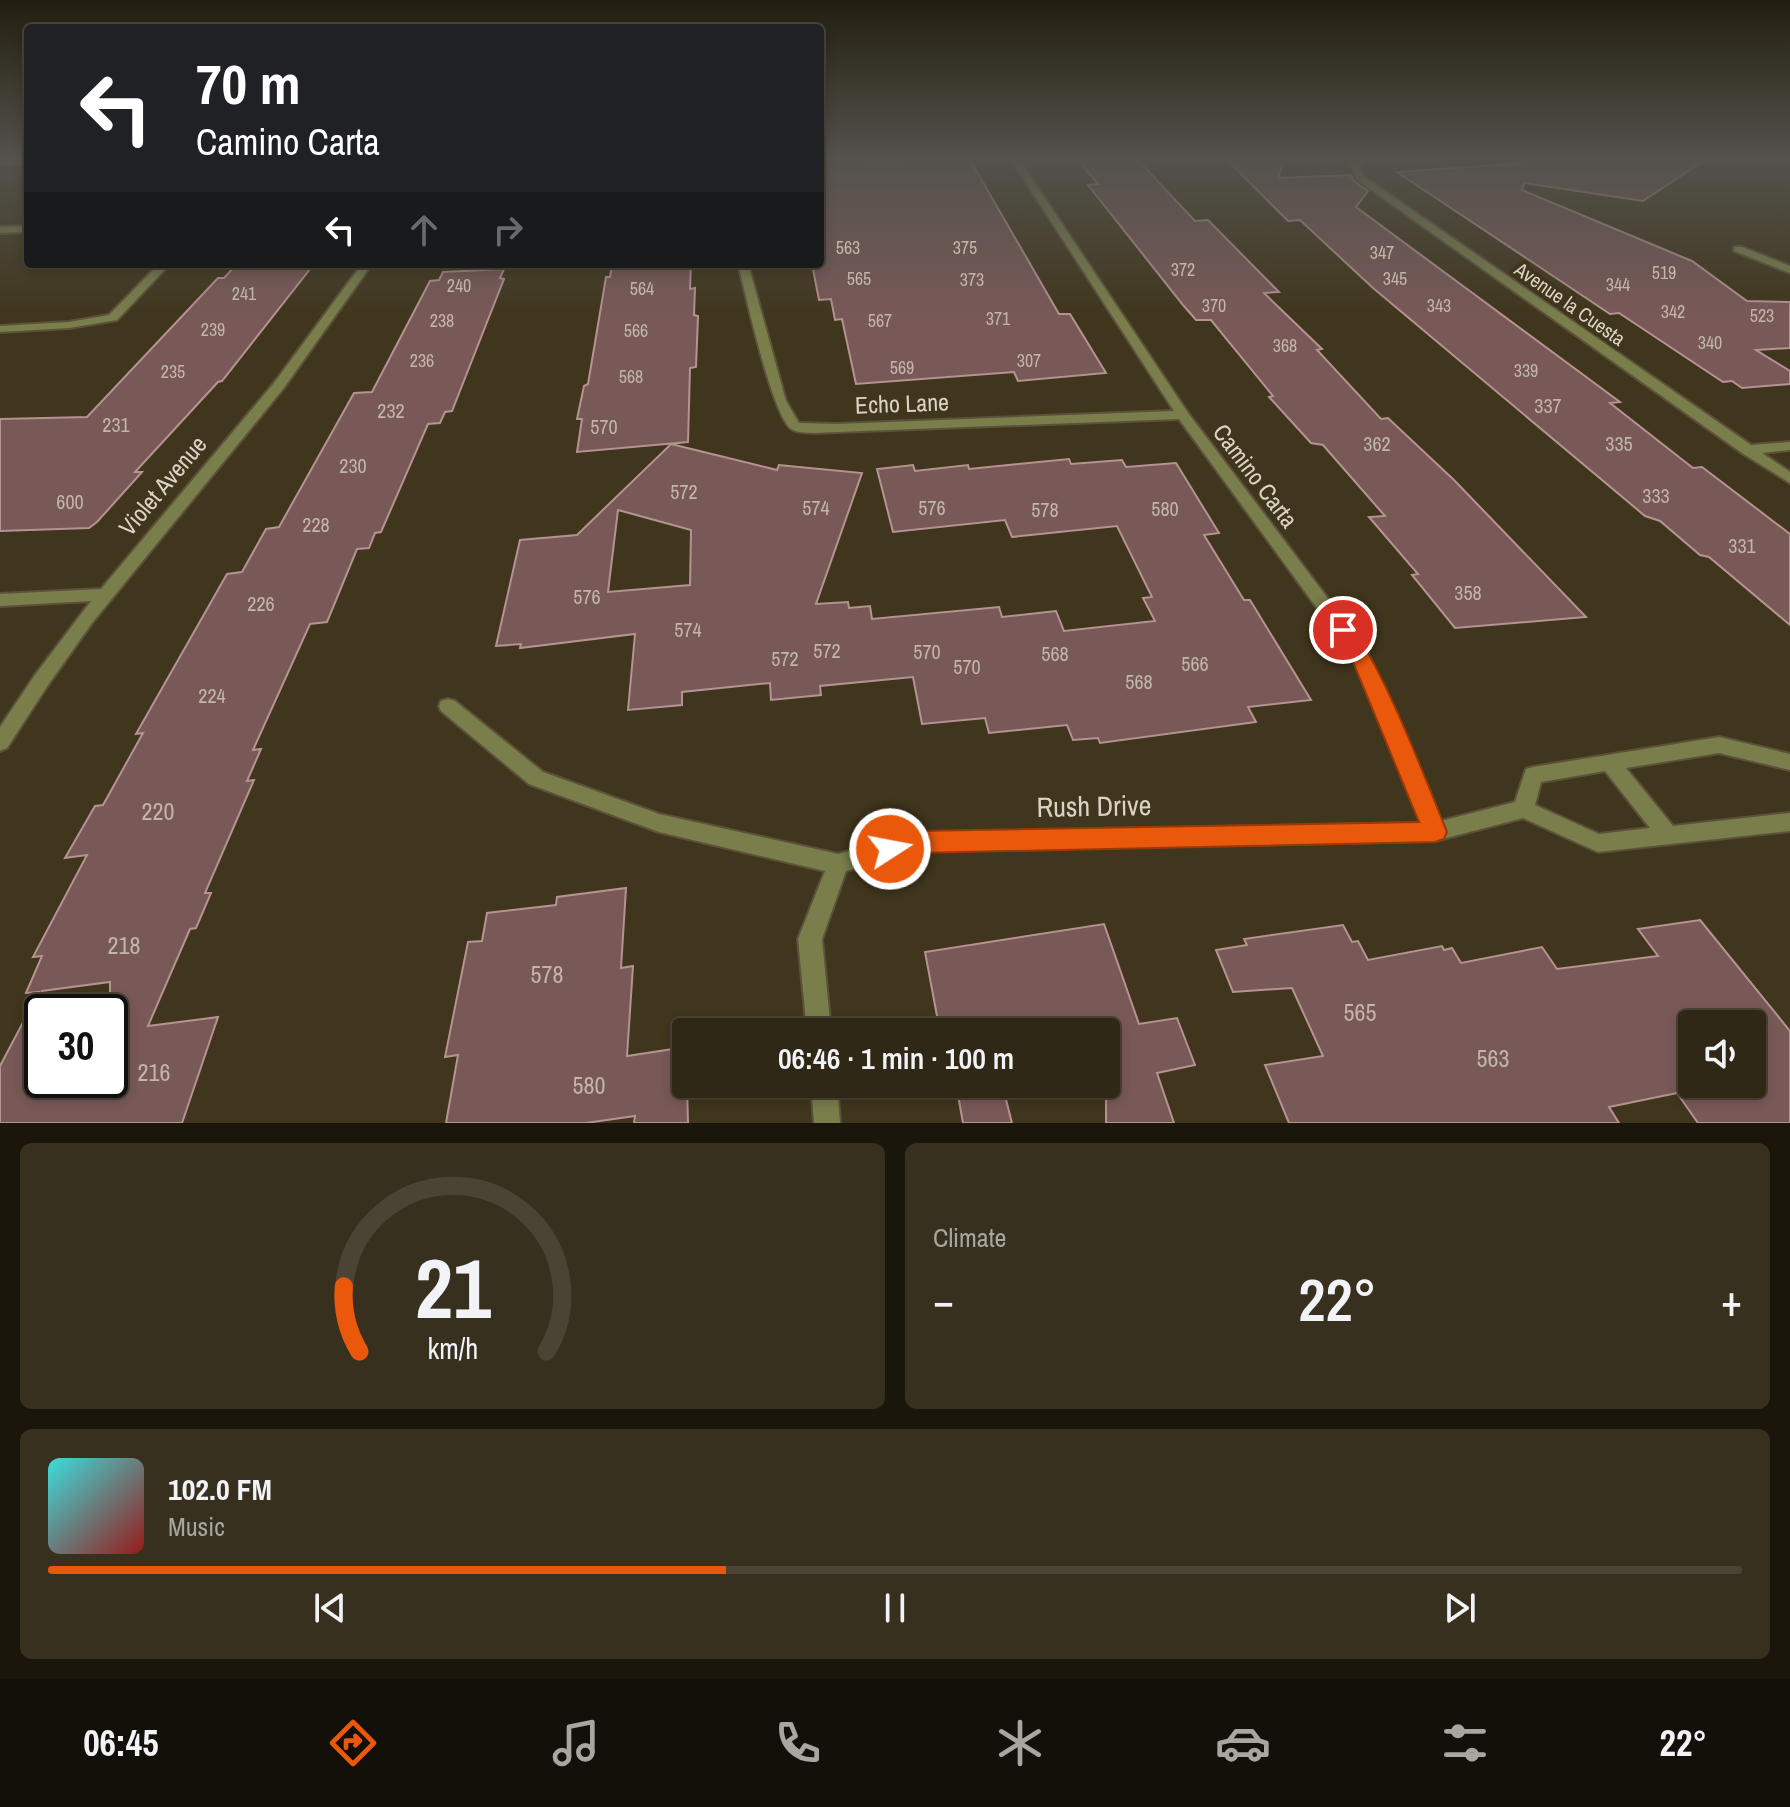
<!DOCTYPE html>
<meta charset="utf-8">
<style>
:root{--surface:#302816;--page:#38301f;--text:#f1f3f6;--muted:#a8a6a1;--line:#4b4435;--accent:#ea580c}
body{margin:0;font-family:"Archivo Narrow",sans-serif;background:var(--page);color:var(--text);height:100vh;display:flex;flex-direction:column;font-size:30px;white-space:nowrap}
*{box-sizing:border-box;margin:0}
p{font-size:26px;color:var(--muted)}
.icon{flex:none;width:44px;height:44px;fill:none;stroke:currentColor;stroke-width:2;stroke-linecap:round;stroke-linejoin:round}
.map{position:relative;height:1123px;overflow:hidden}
.panel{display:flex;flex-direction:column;gap:20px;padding:20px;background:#1a160c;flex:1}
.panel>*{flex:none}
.top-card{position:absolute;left:24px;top:24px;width:800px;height:244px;border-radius:8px;box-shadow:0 4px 12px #0003,0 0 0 2px var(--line);background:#202124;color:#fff;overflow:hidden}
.controls{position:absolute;left:1678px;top:1010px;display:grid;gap:16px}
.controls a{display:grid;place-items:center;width:88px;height:88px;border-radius:8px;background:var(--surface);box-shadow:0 4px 12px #0003,0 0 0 2px var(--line);font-size:40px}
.speed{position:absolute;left:24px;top:994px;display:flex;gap:16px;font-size:40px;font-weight:700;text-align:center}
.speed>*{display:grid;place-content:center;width:104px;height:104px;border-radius:50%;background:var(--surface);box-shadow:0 4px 12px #0003,0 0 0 2px var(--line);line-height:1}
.speed .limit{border:4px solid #111;border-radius:12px;background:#fff;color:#111}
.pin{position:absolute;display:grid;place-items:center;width:68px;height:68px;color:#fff;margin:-34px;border:4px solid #fff;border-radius:50%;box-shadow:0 2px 8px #0007}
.me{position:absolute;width:88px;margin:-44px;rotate:79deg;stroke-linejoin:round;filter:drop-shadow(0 0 6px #0008)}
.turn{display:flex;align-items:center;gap:28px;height:168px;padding:0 40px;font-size:36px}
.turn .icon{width:104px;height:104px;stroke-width:2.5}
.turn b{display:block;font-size:56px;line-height:68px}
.lanes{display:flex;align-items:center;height:76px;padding:0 40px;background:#0003;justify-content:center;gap:40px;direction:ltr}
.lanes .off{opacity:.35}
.big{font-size:60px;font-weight:600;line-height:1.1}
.panel .card{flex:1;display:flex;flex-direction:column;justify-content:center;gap:12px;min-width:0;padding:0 28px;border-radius:12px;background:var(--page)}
.panel .dial{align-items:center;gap:0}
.dial svg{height:208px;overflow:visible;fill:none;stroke:var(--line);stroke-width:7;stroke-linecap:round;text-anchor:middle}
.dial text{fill:var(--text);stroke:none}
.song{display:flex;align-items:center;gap:24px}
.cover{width:96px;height:96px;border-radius:12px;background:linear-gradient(135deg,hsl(180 70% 55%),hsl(0 70% 35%))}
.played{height:8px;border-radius:4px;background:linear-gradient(90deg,var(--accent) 40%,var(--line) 40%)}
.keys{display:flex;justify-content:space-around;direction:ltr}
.heat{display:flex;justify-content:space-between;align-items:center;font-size:44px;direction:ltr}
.panel .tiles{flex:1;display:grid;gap:20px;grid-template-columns:1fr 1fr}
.card:last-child{grid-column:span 2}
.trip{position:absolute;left:672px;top:1018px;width:448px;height:80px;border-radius:8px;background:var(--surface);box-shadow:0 4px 12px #0003,0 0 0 2px var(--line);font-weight:600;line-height:80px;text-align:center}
.tab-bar{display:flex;height:128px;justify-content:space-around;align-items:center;background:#131009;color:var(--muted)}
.tab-bar .icon{width:56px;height:56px}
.tab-bar .active{color:var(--accent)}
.tab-bar b{font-size:36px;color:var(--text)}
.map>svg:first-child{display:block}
</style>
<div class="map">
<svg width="1790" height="1123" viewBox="0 0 1790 1123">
<rect width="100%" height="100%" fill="#40361d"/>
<g fill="#785958" stroke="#b59391" stroke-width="2" fill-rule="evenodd">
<polygon points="820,158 860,158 861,162 969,158 1059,314 1070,314 1106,373 1018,381 1014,372 856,384 842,319 835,320 831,299 819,300 812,264 820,264"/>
<polygon points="1076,158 1136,158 1195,221 1208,220 1279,292 1264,293 1322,349 1317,350 1381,419 1388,418 1454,480 1586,617 1455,628 1412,575 1418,574 1369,517 1385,516 1323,445 1311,443 1269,397 1273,396 1211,320 1196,320 1183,305 1088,185 1098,184"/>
<polygon points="1225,158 1285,158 1278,178 1351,175 1354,181 1368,191 1356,207 1620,402 1610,403 1693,468 1702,467 1790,534 1790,625 1709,557 1700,555 1660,521 1645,516 1373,288 1300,220 1288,221"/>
<polygon points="1514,158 1708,158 1643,201 1524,183 1522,190 1692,261 1747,301 1790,302 1790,348 1756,350 1790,371 1790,384 1742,388 1732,381 1723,382 1619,313 1610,314 1397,172 1525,163"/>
<polygon points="237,264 314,264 222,381 218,382 135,472 142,472 97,522 89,528 0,531 0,419 87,417 218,278 224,278"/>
<polygon points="612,264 691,264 690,289 695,288 694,315 698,316 696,367 690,368 688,442 577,452 582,419 577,419 584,386 588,384 606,277 610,277"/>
<path d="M 504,269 L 500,278 L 504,279 L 452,411 L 445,412 L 440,423 L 428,424 L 381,532 L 375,533 L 369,548 L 357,549 L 327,622 L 310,624 L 253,750 L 261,749 L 247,781 L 254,780 L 205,893 L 211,893 L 196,928 L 190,929 L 148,1026 L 218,1017 L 182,1123 L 0,1123 L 0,1066 L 39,992 L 26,993 L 42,956 L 33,957 L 87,855 L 65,858 L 95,806 L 103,805 L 143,733 L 136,734 L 227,574 L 242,572 L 266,529 L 279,527 L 354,393 L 372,392 L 430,281 L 439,280 L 443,272 ZM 110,982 L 110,1080 L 42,1080 L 42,991 Z"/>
<path d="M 671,444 L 777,470 L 779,465 L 862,473 L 816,604 L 848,602 L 849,608 L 870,606 L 872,619 L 999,607 L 1002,617 L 1056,611 L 1064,631 L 1155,621 L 1143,598 L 1152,597 L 1117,526 L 1012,537 L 1005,520 L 893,532 L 877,469 L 913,465 L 915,471 L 968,465 L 969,469 L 1069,459 L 1071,464 L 1122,460 L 1126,467 L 1176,463 L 1219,533 L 1204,535 L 1244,600 L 1250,600 L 1311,700 L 1248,707 L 1256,722 L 1100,743 L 1098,738 L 1073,740 L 1067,725 L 989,733 L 985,718 L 922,724 L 913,677 L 820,686 L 821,695 L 771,700 L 770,683 L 682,692 L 682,705 L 628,710 L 635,634 L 520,648 L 521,644 L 496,646 L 520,540 L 577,535 ZM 618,510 L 691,530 L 690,585 L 608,592 Z"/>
<polygon points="626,888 621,968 633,966 627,1056 686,1047 688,1123 634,1123 635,1116 586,1123 446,1123 458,1055 445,1057 468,942 482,941 487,913 556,905 557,897"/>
<path d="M 1700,920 L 1790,1031 L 1790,1123 L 1698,1123 L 1677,1093 L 1609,1107 L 1619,1123 L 1289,1123 L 1265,1065 L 1323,1056 L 1292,988 L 1233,992 L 1216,950 L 1247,945 L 1244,939 L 1343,925 L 1352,942 L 1358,941 L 1368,960 L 1442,946 L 1444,950 L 1452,948 L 1461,963 L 1542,947 L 1557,969 L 1658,956 L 1638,929 ZM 1692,1024 L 1752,1024 L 1752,1084 L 1692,1084 Z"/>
<polygon points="1104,924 1139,1024 1177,1018 1195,1065 1157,1073 1174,1123 1106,1123 1106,1032 1063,1032 1059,1018 996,1027 997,1032 940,1032 925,952"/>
<polygon points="956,1084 1002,1084 1012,1123 963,1123"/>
</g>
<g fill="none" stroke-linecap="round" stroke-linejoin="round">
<g stroke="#5c523b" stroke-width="4">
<g id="minor">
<polygon points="28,158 28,164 5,165 1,162"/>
<path d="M 1010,158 L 1018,158 L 1188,413 L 1366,649 L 1441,821 L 1515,802 L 1526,769 L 1533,767 L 1719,737 L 1790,754 L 1790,770 L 1719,753 L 1626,768 L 1673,826 L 1790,813 L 1790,831 L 1598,852 L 1523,818 L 1435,841 L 917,851 L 846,871 L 822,939 L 831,1032 L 807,1032 L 798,939 L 825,871 L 659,832 L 529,784 L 441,711 L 439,706 L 441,701 L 448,699 L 455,701 L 543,772 L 659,814 L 838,854 L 917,833 L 1421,823 L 1352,656 L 1179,419 L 837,432 C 825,432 804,435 793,430 C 773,422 745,290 738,264 L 748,264 L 786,401 L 799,423 L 837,424 L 1174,411 ZM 1605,771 L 1650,828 L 1599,834 L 1535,805 L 1541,782 Z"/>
<polygon points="1363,158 1378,158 1360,164 1363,176 1751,445 1790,442 1790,450 1762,453 1790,472 1790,483 1742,453 1356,179 1351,163"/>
<polygon points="28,226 28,232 0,233 0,227"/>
<polygon points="1734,247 1742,247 1790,266 1790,273 1734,251"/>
<polygon points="159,264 170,264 117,320 69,328 0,332 0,326 69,322 109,315"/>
<polygon points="362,264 372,264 283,389 92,623 48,685 7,748 0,751 0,727 35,675 91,601 0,606 0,594 101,589 274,383"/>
<polygon points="811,1084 837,1084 840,1123 814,1123"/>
</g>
</g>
<g stroke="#5c523b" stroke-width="4">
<polygon id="secondary" points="1781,158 1790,158 1790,163"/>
</g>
<use href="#minor" fill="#797e4b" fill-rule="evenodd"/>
<use href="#secondary" fill="#9fa651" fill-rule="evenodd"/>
</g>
<linearGradient id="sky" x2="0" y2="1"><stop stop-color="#231e10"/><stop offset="0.5" stop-color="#53524c"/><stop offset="1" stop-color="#53524c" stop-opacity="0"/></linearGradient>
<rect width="1790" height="316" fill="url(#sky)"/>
<path fill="#ea580c" stroke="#983908" stroke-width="2" d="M 1343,623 C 1370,631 1433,798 1447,832 L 1444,839 L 1435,842 L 917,853 L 890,860 L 882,857 L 878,849 L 882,842 L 917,831 L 1419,822 L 1351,657 L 1333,630 Z"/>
<g text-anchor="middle" stroke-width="8" stroke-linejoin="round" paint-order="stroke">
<g font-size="18" fill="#c2b5aa">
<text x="848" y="254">563</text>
<text x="965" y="254">375</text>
<text x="1382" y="259">347</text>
<text x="1183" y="276">372</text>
<text x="1664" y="279">519</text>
<text x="859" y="285">565</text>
<text x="1395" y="285">345</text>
<text x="972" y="286">373</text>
<text x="1618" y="291">344</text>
<text x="459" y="292">240</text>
<text x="642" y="295">564</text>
<text x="244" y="300">241</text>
<text x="1214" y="312">370</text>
<text x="1439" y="312">343</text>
<text x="1673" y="318">342</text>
<text x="1762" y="322">523</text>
<text x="998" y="325">371</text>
<text x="442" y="327">238</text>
<text x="880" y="327">567</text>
<text x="213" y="336">239</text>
<text x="636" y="337">566</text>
<text x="1710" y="349">340</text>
<text x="1285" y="352">368</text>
<text x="422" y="367">236</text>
<text x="1029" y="367">307</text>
<text x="902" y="374">569</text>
<text x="1526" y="377">339</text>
<text x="173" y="378">235</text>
<text x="631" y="383">568</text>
</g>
<g font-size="20" fill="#dbd4c6" stroke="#40361d">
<text transform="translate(1570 304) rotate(35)" y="7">Avenue la Cuesta</text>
</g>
<g font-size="20" fill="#c2b5aa">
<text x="1548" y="413">337</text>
<text x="391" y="418">232</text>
<text x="116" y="432">231</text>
<text x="604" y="434">570</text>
<text x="1377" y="451">362</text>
<text x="1619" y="451">335</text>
<text x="353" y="473">230</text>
<text x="684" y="499">572</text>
<text x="1656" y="503">333</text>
<text x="70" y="509">600</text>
<text x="816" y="515">574</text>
<text x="932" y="515">576</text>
<text x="1165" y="516">580</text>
<text x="1045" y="517">578</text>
<text x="316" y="532">228</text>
<text x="1742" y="553">331</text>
<text x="1468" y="600">358</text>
<text x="587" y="604">576</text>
<text x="261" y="611">226</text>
<text x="688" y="637">574</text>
<text x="827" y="658">572</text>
<text x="927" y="659">570</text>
<text x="1055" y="661">568</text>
<text x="785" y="666">572</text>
<text x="1195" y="671">566</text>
<text x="967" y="674">570</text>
<text x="1139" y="689">568</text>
<text x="212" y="703">224</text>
</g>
<g font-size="24" fill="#dbd4c6" stroke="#40361d">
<text transform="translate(902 404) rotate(-2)" y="8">Echo Lane</text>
<text transform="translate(1255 476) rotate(53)" y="8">Camino Carta</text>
<text transform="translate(163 486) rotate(-50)" y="8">Violet Avenue</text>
</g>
<g font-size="24" fill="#c2b5aa">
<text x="158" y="820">220</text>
<text x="124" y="954">218</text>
<text x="547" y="983">578</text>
<text x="1360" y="1021">565</text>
<text x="1493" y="1067">563</text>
<text x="154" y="1081">216</text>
<text x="589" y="1094">580</text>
</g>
<g font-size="28" fill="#dbd4c6" stroke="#40361d">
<text transform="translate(1094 806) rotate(-1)" y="10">Rush Drive</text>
</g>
</g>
</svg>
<div class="controls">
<a><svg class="icon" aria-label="sound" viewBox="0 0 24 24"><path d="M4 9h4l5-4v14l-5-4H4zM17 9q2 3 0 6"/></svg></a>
</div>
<div class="speed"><div class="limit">30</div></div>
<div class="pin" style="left:1343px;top:630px;background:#d93025"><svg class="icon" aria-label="arrive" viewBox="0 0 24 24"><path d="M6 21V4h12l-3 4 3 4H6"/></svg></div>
<svg class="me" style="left:890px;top:849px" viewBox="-20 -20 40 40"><circle r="17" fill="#ea580c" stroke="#fff" stroke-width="3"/><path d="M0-11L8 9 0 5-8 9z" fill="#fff"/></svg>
<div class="trip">06:46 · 1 min · 100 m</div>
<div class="top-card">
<div class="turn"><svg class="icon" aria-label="left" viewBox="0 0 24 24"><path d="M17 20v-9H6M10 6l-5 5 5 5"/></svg><div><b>70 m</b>Camino Carta</div></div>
<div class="lanes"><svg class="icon" aria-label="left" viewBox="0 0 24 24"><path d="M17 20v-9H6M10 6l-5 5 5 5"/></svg><svg class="icon off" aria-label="ahead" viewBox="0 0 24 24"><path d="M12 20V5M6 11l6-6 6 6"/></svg><svg class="icon off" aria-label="right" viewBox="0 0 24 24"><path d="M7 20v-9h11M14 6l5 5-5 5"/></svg></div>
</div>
</div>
<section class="panel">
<div class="tiles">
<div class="card dial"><svg viewBox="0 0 100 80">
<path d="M14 69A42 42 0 1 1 86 69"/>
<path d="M14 69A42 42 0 0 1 8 44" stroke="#ea580c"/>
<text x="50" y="56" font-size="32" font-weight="700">21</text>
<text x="50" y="72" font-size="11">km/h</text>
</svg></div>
<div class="card"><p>Climate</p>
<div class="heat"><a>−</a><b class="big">22°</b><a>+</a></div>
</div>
<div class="card">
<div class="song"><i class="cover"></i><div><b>102.0 FM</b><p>Music</p></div></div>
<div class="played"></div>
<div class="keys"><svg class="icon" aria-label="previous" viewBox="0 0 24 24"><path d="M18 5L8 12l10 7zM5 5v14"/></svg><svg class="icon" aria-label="pause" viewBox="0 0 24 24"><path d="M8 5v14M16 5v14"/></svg><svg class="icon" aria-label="next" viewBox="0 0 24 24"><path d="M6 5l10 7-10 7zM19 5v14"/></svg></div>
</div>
</div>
</section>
<nav class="tab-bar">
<b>06:45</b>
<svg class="icon active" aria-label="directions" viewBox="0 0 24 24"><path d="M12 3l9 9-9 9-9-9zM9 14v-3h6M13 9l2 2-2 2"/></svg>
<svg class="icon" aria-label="music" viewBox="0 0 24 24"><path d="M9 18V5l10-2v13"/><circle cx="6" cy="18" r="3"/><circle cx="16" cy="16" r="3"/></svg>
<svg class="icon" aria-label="phone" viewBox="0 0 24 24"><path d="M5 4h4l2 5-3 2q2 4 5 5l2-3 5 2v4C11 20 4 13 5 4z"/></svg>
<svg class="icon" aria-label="climate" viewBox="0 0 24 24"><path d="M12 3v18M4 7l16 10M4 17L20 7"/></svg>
<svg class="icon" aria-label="car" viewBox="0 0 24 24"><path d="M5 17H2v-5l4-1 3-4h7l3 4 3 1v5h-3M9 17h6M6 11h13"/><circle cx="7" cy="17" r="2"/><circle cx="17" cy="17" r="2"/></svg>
<svg class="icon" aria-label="filters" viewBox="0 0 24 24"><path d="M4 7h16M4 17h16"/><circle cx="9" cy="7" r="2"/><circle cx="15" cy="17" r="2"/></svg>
<b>22°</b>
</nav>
